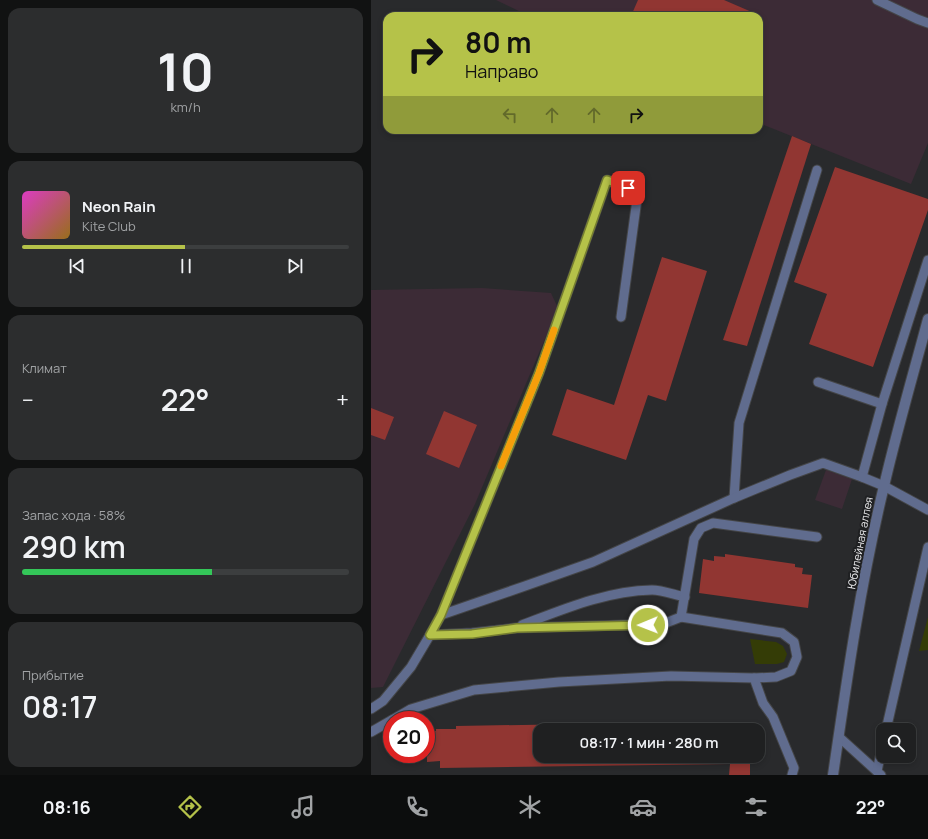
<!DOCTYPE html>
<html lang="ru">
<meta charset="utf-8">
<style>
:root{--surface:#1f2021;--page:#2c2d2e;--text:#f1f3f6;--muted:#a1a3a5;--line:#3c3e3f;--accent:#b5c249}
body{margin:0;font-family:Manrope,sans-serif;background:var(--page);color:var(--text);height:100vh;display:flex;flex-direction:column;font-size:15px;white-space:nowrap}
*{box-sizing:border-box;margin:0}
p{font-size:13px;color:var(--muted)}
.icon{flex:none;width:22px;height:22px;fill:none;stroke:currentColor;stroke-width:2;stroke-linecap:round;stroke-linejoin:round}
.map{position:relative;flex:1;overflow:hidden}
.details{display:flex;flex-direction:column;gap:8px;padding:8px;background:#111212;width:371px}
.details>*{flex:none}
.guide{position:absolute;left:12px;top:12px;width:380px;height:122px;border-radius:12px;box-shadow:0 2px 6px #0003,0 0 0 1px var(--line);background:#b5c249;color:#111;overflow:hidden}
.controls{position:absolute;left:505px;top:723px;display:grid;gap:8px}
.controls a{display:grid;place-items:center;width:40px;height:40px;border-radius:8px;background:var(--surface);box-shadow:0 2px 6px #0003,0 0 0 1px var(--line);font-size:20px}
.speed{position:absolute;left:12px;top:711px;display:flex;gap:8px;font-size:20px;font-weight:700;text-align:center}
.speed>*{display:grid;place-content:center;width:52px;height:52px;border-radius:50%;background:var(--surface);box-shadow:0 2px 6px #0003,0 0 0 1px var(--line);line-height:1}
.speed .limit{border:6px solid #d22;background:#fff;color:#111}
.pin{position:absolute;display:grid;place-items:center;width:34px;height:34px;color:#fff;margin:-17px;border-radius:8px;box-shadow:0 2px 6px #0006}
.me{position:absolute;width:44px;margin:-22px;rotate:269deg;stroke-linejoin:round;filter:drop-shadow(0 0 3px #0008)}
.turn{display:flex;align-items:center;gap:14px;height:84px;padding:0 16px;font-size:18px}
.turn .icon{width:52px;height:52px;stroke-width:2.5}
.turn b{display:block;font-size:28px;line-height:34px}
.lanes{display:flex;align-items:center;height:38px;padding:0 16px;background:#0003;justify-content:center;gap:20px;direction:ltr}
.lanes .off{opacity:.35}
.big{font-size:30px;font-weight:600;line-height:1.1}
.details .card{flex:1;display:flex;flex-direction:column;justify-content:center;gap:6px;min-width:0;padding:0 14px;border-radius:12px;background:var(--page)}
.details .dial{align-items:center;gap:0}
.dial b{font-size:52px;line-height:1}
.song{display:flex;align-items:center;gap:12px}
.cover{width:48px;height:48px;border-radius:6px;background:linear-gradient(135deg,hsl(310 70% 55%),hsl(40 70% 35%))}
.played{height:4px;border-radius:2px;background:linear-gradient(90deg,var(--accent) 50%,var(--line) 50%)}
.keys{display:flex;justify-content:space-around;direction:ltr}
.heat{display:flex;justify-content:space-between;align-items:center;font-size:22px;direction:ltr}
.charge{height:6px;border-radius:3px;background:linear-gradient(90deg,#34c759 58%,var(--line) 0)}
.trip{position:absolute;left:162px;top:723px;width:232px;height:40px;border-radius:12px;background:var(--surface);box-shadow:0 2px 6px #0003,0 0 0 1px var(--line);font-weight:600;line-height:40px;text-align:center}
.tab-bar{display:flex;height:64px;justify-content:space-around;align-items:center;background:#0c0d0d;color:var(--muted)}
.tab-bar .icon{width:28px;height:28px}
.tab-bar .on{color:var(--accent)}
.tab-bar b{font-size:18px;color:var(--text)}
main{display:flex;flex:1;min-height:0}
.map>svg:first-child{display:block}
</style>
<main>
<section class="details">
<div class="card dial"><b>10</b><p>km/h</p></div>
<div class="card">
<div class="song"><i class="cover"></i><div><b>Neon Rain</b><p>Kite Club</p></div></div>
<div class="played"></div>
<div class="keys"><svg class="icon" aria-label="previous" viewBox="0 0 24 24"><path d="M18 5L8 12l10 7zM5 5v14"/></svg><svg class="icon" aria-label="pause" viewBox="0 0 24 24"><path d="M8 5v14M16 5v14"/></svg><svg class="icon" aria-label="next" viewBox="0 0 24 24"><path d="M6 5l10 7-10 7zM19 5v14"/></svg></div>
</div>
<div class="card"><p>Климат</p>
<div class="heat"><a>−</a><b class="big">22°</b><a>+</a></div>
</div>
<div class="card"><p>Запас хода · 58%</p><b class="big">290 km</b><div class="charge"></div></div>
<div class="card"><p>Прибытие</p><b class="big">08:17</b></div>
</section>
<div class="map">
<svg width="557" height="775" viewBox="0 0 557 775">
<rect width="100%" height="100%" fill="#292a2c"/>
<g fill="#3c2b36">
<polygon points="125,0 557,0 557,143 540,184 388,123 388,16 158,16"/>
<polygon points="111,288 180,293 187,308 104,504 12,687 0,688 0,290"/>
<polygon points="455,470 481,479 471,509 444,500"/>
</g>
<g fill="#343c06">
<polygon points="557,617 557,650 548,651"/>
<polygon points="379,639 405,642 412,646 416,654 413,662 406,664 384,664"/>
</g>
<g fill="#913632">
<polygon points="267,0 353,0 390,16 260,16"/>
<polygon points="421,136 440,144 376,346 352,340"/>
<polygon points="464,167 557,199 557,210 502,367 438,344 456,294 423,282"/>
<polygon points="291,257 336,271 295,401 277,395 255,460 181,435 196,389 243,405"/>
<polygon points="0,408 23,417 14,440 0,435"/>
<polygon points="73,411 106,425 88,468 55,454"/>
<polygon points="354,554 424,564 424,567 432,568 431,574 441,575 437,608 328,593 332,559 343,561 343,556 354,557"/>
<polygon points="366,722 366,725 374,725 374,729 376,730 169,730 169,756 379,756 379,775 358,775 359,764 69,768 69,761 56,762 56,747 59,747 59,731 65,731 65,729 85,729 85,726 207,724 207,727 245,726 245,724"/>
</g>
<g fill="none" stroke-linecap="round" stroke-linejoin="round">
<g stroke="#444547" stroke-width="11">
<g id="lane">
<polyline points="506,0 546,19 557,23"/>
<polyline points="447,382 511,404"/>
<polyline points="491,477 511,404 557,260"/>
<polyline points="363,498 368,423 446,170"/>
<polyline points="70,615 168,373 236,180 267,192 250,317"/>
<path d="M 151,625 C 193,609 235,591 281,590 C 291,590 304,595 314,597"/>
<polyline points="59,635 101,633 145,628 292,624 310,617"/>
<polyline points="383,678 405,677 420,671 426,657 423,642 411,633 310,617 323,539 330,528 342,523 446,537"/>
<polyline points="0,709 12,701 40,667 59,635 70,615 154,586 222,562 363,498 419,475 452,463 491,477 513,486 557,510"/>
<polyline points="21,720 40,709 103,690 188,682 300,676 383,678 392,703 402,717 423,768 421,775"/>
<polyline points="515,730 557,547"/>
<polyline points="0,732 21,720"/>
<polyline points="468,737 510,775"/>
<polyline points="506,771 512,744"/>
</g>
</g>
<g stroke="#444547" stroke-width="12">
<path id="street" d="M 462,775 C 476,678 490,581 513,486 C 526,430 542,375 557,319"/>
</g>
<use href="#lane" stroke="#606c8e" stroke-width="9"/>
<use href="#street" stroke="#606c8e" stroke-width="10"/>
</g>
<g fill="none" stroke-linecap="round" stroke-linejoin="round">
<g stroke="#767e2f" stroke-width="10">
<polyline id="route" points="257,188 236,180 168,373 70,615 59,635 101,634 146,628 277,625"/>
</g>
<use href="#route" stroke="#b5c249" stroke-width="7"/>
<polyline stroke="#f59e0b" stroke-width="7" points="130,466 168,373 183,330"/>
</g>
<g text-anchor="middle" stroke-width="4" stroke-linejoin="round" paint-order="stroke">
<g font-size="11" fill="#ececee" stroke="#1f2022">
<text transform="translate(489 543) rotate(-79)" y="4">Юбилейная аллея</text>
</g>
</g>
</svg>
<div class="controls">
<a><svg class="icon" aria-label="search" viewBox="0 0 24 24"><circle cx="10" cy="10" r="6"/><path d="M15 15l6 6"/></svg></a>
</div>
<div class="speed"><div class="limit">20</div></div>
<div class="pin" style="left:257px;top:188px;background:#d93025"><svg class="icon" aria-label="arrive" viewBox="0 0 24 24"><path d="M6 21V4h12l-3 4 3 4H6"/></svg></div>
<svg class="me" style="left:277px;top:625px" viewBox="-20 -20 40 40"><circle r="17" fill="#b5c249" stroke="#fff" stroke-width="3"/><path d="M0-11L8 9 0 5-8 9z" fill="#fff"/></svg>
<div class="trip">08:17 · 1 мин · 280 m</div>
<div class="guide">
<div class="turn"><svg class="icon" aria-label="right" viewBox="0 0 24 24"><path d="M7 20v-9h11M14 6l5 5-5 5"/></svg><div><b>80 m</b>Направо</div></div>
<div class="lanes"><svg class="icon off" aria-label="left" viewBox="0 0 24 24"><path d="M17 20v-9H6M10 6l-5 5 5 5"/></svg><svg class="icon off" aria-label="ahead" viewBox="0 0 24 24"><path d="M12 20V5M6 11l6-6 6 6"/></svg><svg class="icon off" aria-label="ahead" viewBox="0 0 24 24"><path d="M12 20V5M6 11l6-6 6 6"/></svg><svg class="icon" aria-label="right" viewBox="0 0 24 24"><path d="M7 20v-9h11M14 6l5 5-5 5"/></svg></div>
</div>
</div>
</main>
<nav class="tab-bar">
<b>08:16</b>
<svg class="icon on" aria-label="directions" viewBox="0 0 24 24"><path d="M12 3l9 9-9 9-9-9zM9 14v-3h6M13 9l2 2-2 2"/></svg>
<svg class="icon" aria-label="music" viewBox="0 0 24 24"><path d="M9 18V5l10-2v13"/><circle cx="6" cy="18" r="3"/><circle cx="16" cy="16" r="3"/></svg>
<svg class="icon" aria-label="phone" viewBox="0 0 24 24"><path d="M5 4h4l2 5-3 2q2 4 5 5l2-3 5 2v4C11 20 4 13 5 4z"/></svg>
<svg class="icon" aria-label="climate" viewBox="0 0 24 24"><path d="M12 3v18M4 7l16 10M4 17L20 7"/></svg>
<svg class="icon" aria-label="car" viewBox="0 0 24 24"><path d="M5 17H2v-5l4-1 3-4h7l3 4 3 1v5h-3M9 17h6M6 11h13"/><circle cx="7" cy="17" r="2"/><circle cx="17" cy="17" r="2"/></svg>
<svg class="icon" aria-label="filters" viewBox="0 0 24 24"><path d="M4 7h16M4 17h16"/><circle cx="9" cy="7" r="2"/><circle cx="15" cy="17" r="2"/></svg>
<b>22°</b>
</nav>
